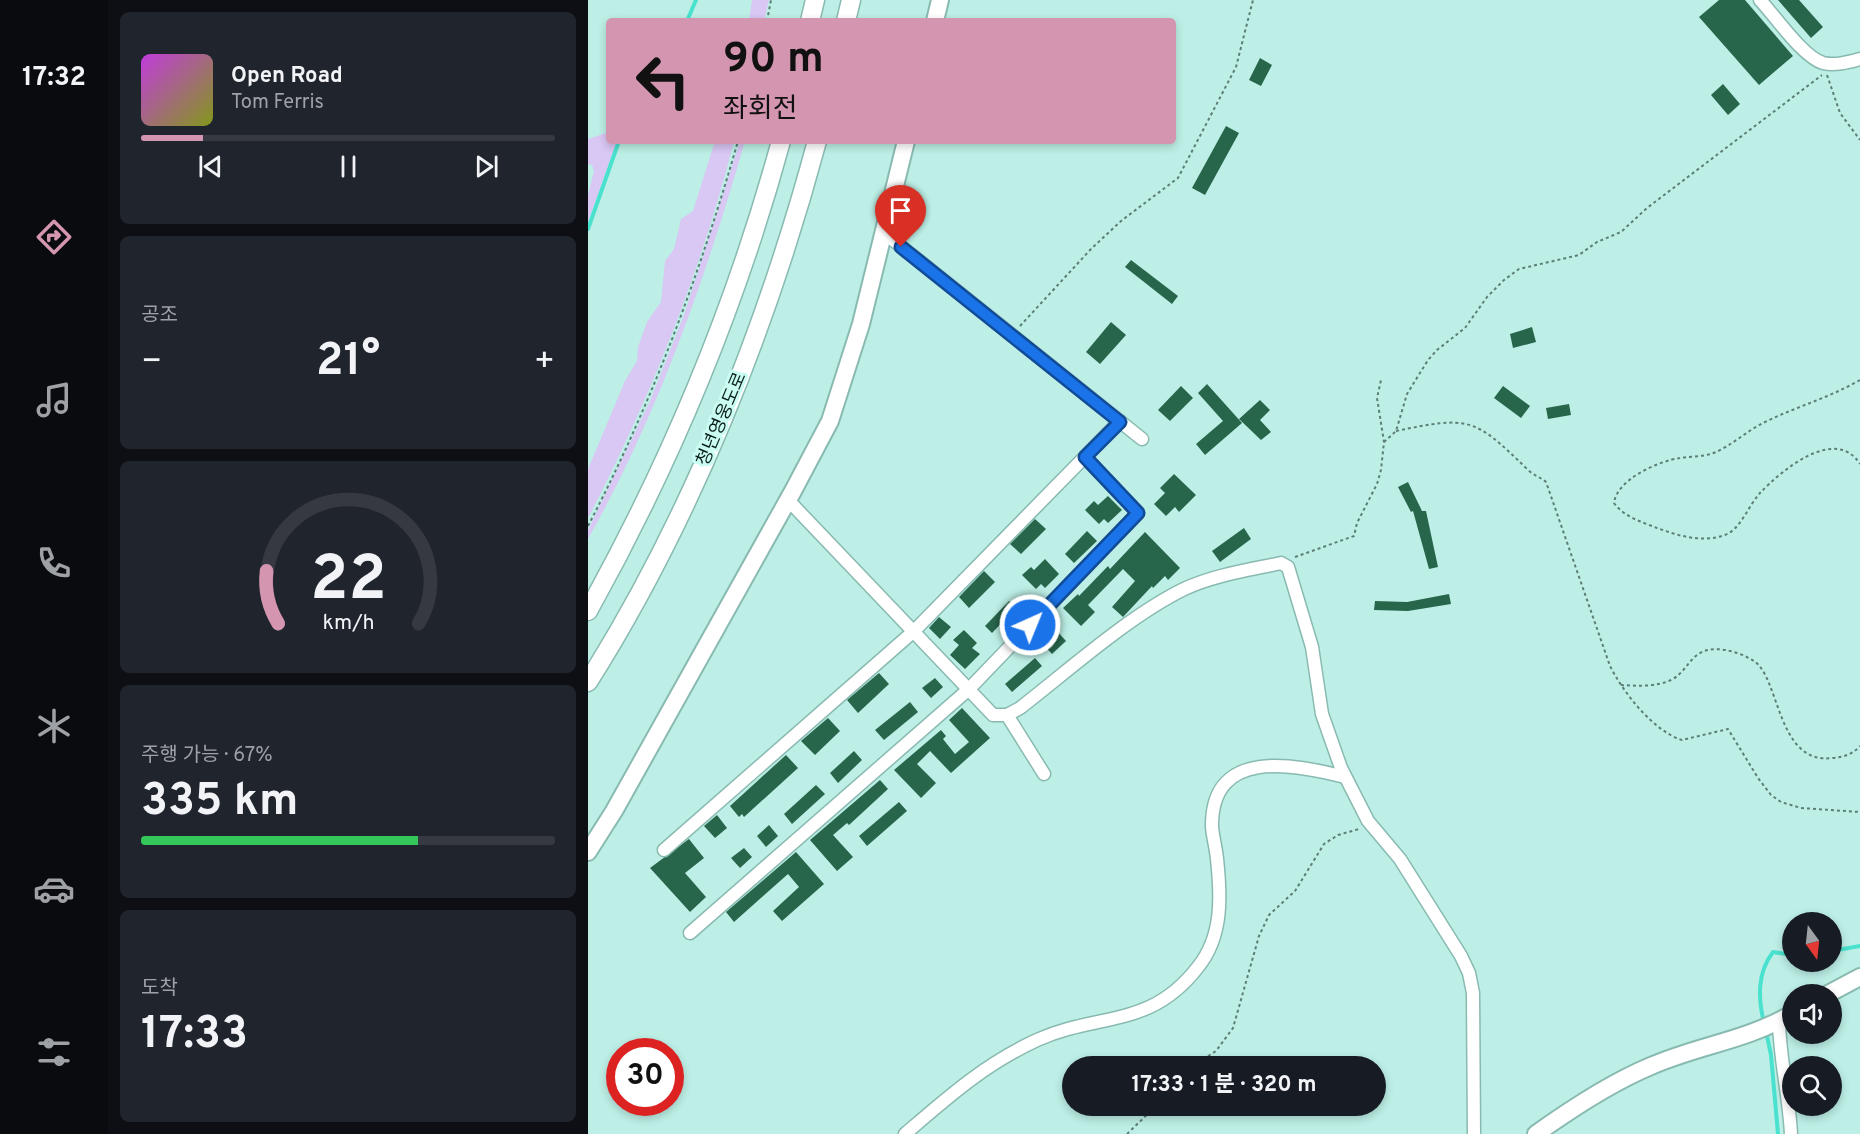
<!DOCTYPE html>
<html lang="ko">
<meta charset="utf-8">
<style>
:root{--surface:#171b24;--page:#20242c;--text:#f1f3f6;--muted:#9ea1a6;--line:#363941;--accent:#d495b0}
body{margin:0;font-family:Overpass,"Noto Sans KR",sans-serif;background:var(--page);color:var(--text);height:100vh;display:flex;flex-direction:column;font-size:22px;white-space:nowrap}
*{box-sizing:border-box;margin:0}
p{font-size:20px;color:var(--muted)}
.icon{flex:none;width:33px;height:33px;fill:none;stroke:currentColor;stroke-width:2;stroke-linecap:round;stroke-linejoin:round}
.map{position:relative;flex:1;overflow:hidden}
.panel{display:flex;flex-direction:column;gap:12px;padding:12px;background:#0d0f14;width:480px}
.panel>*{flex:none}
.top-card{position:absolute;left:18px;top:18px;width:570px;height:126px;border-radius:6px;box-shadow:0 3px 9px #0003;background:#d495b0;color:#111;overflow:hidden}
.needle{width:39px;rotate:165deg}
.controls{position:absolute;left:1194px;top:912px;display:grid;gap:12px}
.controls a{display:grid;place-items:center;width:60px;height:60px;border-radius:50%;background:var(--surface);box-shadow:0 3px 9px #0003;font-size:30px}
.speed{position:absolute;left:18px;top:1038px;display:flex;gap:12px;font-size:30px;font-weight:700;text-align:center}
.speed>*{display:grid;place-content:center;width:78px;height:78px;border-radius:50%;background:var(--surface);box-shadow:0 3px 9px #0003;line-height:1}
.speed .limit{border:9px solid #d22;background:#fff;color:#111}
.pin{position:absolute;display:grid;place-items:center;width:51px;height:51px;color:#fff;margin:-62px -26px;border-radius:50% 50% 50% 0;rotate:-45deg;box-shadow:0 0 6px #0007}
.pin .icon{rotate:45deg}
.me{position:absolute;width:66px;margin:-33px;rotate:44deg;stroke-linejoin:round;filter:drop-shadow(0 0 4px #0008)}
.turn{display:flex;align-items:center;gap:21px;height:126px;padding:0 18px;font-size:27px}
.turn .icon{width:78px;height:78px;stroke-width:2.5}
.turn b{display:block;font-size:42px;line-height:51px}
.big{font-size:45px;font-weight:700;line-height:1.1}
.panel .card{flex:1;display:flex;flex-direction:column;justify-content:center;gap:9px;min-width:0;padding:0 21px;border-radius:9px;background:var(--page)}
.panel .dial{align-items:center;gap:0}
.dial svg{height:156px;overflow:visible;fill:none;stroke:var(--line);stroke-width:7;stroke-linecap:round;text-anchor:middle}
.dial text{fill:var(--text);stroke:none}
.song{display:flex;align-items:center;gap:18px}
.cover{width:72px;height:72px;border-radius:9px;background:linear-gradient(135deg,hsl(290 70% 55%),hsl(70 70% 35%))}
.played{height:6px;border-radius:3px;background:linear-gradient(90deg,var(--accent) 15%,var(--line) 15%)}
.keys{display:flex;justify-content:space-around;direction:ltr}
.heat{display:flex;justify-content:space-between;align-items:center;font-size:33px;direction:ltr}
.charge{height:9px;border-radius:4px;background:linear-gradient(90deg,#34c759 67%,var(--line) 0)}
.trip{position:absolute;left:474px;top:1056px;width:324px;height:60px;border-radius:30px;background:var(--surface);box-shadow:0 3px 9px #0003;font-weight:700;line-height:60px;text-align:center}
main{display:flex;flex:1;min-height:0}
.dock{display:flex;flex-direction:column;width:108px;justify-content:space-around;align-items:center;background:#090b0e;color:var(--muted)}
.dock .icon{width:42px;height:42px}
.dock .active{color:var(--accent)}
.dock b{font-size:27px;color:var(--text)}
.map>svg:first-child{display:block}
</style>
<main>
<nav class="dock">
<b>17:32</b>
<svg class="icon active" aria-label="directions" viewBox="0 0 24 24"><path d="M12 3l9 9-9 9-9-9zM9 14v-3h6M13 9l2 2-2 2"/></svg>
<svg class="icon" aria-label="music" viewBox="0 0 24 24"><path d="M9 18V5l10-2v13"/><circle cx="6" cy="18" r="3"/><circle cx="16" cy="16" r="3"/></svg>
<svg class="icon" aria-label="phone" viewBox="0 0 24 24"><path d="M5 4h4l2 5-3 2q2 4 5 5l2-3 5 2v4C11 20 4 13 5 4z"/></svg>
<svg class="icon" aria-label="climate" viewBox="0 0 24 24"><path d="M12 3v18M4 7l16 10M4 17L20 7"/></svg>
<svg class="icon" aria-label="car" viewBox="0 0 24 24"><path d="M5 17H2v-5l4-1 3-4h7l3 4 3 1v5h-3M9 17h6M6 11h13"/><circle cx="7" cy="17" r="2"/><circle cx="17" cy="17" r="2"/></svg>
<svg class="icon" aria-label="filters" viewBox="0 0 24 24"><path d="M4 7h16M4 17h16"/><circle cx="9" cy="7" r="2"/><circle cx="15" cy="17" r="2"/></svg>
</nav>
<section class="panel">
<div class="card">
<div class="song"><i class="cover"></i><div><b>Open Road</b><p>Tom Ferris</p></div></div>
<div class="played"></div>
<div class="keys"><svg class="icon" aria-label="previous" viewBox="0 0 24 24"><path d="M18 5L8 12l10 7zM5 5v14"/></svg><svg class="icon" aria-label="pause" viewBox="0 0 24 24"><path d="M8 5v14M16 5v14"/></svg><svg class="icon" aria-label="next" viewBox="0 0 24 24"><path d="M6 5l10 7-10 7zM19 5v14"/></svg></div>
</div>
<div class="card"><p>공조</p>
<div class="heat"><a>−</a><b class="big">21°</b><a>+</a></div>
</div>
<div class="card dial"><svg viewBox="0 0 100 80">
<path d="M14 69A42 42 0 1 1 86 69"/>
<path d="M14 69A42 42 0 0 1 8 42" stroke="#d495b0"/>
<text x="50" y="56" font-size="32" font-weight="700">22</text>
<text x="50" y="72" font-size="11">km/h</text>
</svg></div>
<div class="card"><p>주행 가능 · 67%</p><b class="big">335 km</b><div class="charge"></div></div>
<div class="card"><p>도착</p><b class="big">17:33</b></div>
</section>
<div class="map">
<svg width="1272" height="1134" viewBox="0 0 1272 1134">
<rect width="100%" height="100%" fill="#bdefe6"/>
<g fill="#d9c7f4">
<polygon points="164,0 181,0 176,21 161,21"/>
<polygon points="21,132 21,141 29,141 0,222 0,195 6,171 4,165 0,164 0,139"/>
<path d="M 127,141 L 146,141 C 115,266 60,404 0,518 L 0,469 L 37,381 L 49,361 L 50,347 L 59,322 L 73,302 L 77,261 L 86,249 L 93,219 L 105,211 Z"/>
<path d="M 152,141 L 157,141 C 118,277 70,415 0,539 L 0,530 L 62,401 L 96,315 Z"/>
</g>
<g fill="none" stroke-linecap="round" stroke-linejoin="round">
<g stroke="#4ae2cf" stroke-width="4">
<polyline points="99,21 108,0"/>
<polyline points="0,229 31,141"/>
<polyline points="1244,951 1272,946"/>
<path d="M 1176,1023 C 1170,998 1169,973 1185,952 L 1204,955"/>
<polyline points="1178,1031 1183,1055 1190,1134"/>
</g>
</g>
<g fill="#28664c">
<polygon points="1131,0 1157,0 1205,56 1171,85 1111,17"/>
<polygon points="1190,0 1211,0 1235,27 1223,38"/>
<polygon points="672,58 684,65 673,86 661,80"/>
<polygon points="1135,84 1152,104 1140,115 1123,95"/>
<polygon points="638,126 651,133 617,195 604,188"/>
<polygon points="543,260 590,296 584,304 537,267"/>
<polygon points="523,322 538,335 512,364 498,352"/>
<polygon points="944,327 948,342 925,348 922,334"/>
<polygon points="619,384 654,423 617,455 608,444 635,421 610,393"/>
<polygon points="593,386 605,398 582,421 570,410"/>
<polygon points="915,386 942,406 933,418 906,398"/>
<polygon points="672,400 682,410 672,420 683,432 673,440 651,419"/>
<polygon points="981,404 983,415 960,419 958,408"/>
<polygon points="586,474 608,495 591,512 587,507 578,516 566,504 577,493 572,488"/>
<polygon points="820,482 834,511 838,511 850,567 841,569 825,511 823,512 810,487"/>
<polygon points="520,496 534,510 520,523 516,519 511,524 497,510 506,501 510,505"/>
<polygon points="447,519 458,529 433,554 422,544"/>
<polygon points="656,528 663,539 632,562 624,551"/>
<polygon points="499,531 509,541 486,563 477,554"/>
<polygon points="557,532 592,568 580,580 577,576 565,588 564,586 535,617 524,607 547,581 535,569 500,605 507,612 493,626 475,608 490,594 491,596 520,566 522,569"/>
<polygon points="457,559 471,574 457,588 453,584 448,589 434,575 443,567 446,570"/>
<polygon points="396,571 407,582 381,608 371,597"/>
<polygon points="861,594 863,604 820,611 786,610 787,601 819,602"/>
<polygon points="421,601 429,607 404,633 397,626"/>
<polygon points="351,617 363,627 352,639 341,628"/>
<polygon points="460,621 478,641 464,654 446,634"/>
<polygon points="376,630 389,643 384,648 392,654 377,669 362,655 371,645 365,640"/>
<polygon points="447,658 454,666 424,692 417,684"/>
<polygon points="291,673 301,684 270,713 259,700"/>
<polygon points="347,678 355,687 343,698 334,688"/>
<polygon points="322,702 330,712 296,740 287,730"/>
<polygon points="374,708 402,738 363,773 342,751 329,764 348,783 333,798 306,770 353,730 358,736 355,739 367,754 381,742 361,720"/>
<polygon points="240,718 252,731 227,755 213,741"/>
<polygon points="266,751 274,760 250,783 242,773"/>
<polygon points="198,755 210,768 156,817 154,814 151,817 142,806"/>
<polygon points="292,780 300,789 261,825 259,823 245,835 265,857 249,871 222,840"/>
<polygon points="228,785 237,794 204,824 196,814"/>
<polygon points="311,802 319,811 279,846 271,836"/>
<polygon points="129,815 139,828 127,838 116,826"/>
<polygon points="181,825 190,836 178,847 169,836"/>
<polygon points="101,839 116,858 97,873 118,897 102,912 62,868"/>
<polygon points="156,848 164,857 152,868 143,858"/>
<polygon points="208,852 236,884 194,921 185,911 211,887 200,874 146,922 138,912"/>
</g>
<g fill="none" stroke-linecap="round" stroke-linejoin="round">
<g stroke="#89bab1" stroke-width="15">
<g id="minor">
<path d="M 1172,0 C 1187,16 1215,57 1235,63 C 1247,66 1261,62 1272,59"/>
<polyline points="295,232 554,439"/>
<path d="M 200,500 L 405,715 L 419,715 L 432,708 C 481,670 541,616 596,589 C 626,575 661,570 693,563 L 700,567 L 724,647 L 734,714 L 753,768 L 780,821 L 812,859 L 873,956 L 881,973 L 885,993 L 886,1134"/>
<polyline points="419,715 456,774"/>
<polyline points="76,850 326,631 532,421"/>
<polyline points="102,933 381,689 550,513 497,457"/>
<path d="M 1191,1023 C 1192,1060 1201,1096 1203,1134"/>
<path d="M 317,1134 C 360,1097 397,1064 449,1040 C 512,1012 562,1029 610,967 C 635,936 633,896 629,859 C 628,848 625,838 624,827 C 623,747 706,764 757,777"/>
</g>
</g>
<g stroke="#89bab1" stroke-width="20">
<g id="major">
<polyline points="347,21 352,0"/>
<polyline points="0,852 26,811 205,491 242,421 273,324 318,141"/>
<polyline points="1240,994 1272,977"/>
<path d="M 948,1134 C 983,1109 1022,1083 1063,1066 C 1111,1045 1157,1041 1204,1014"/>
</g>
</g>
<g stroke="#89bab1" stroke-width="21">
<g id="highway">
<polyline points="222,21 227,0"/>
<polyline points="258,21 263,0"/>
<path d="M 0,611 C 83,462 148,306 193,141"/>
<path d="M 0,682 C 103,519 179,327 229,141"/>
</g>
</g>
<g stroke="#5c7e78" stroke-width="2" stroke-dasharray="3 3" stroke-linecap="butt">
<polyline points="179,21 183,0"/>
<polyline points="1239,75 1252,113 1272,140"/>
<polyline points="432,326 503,249 533,221 590,178 648,67 665,0"/>
<path d="M 1272,380 C 1241,398 1207,407 1175,423 C 1159,431 1144,445 1128,452 C 1117,457 1104,456 1092,458 C 1071,461 1029,479 1026,503 C 1036,517 1054,522 1069,528 C 1091,536 1114,543 1137,535 C 1153,529 1160,506 1172,493 C 1193,471 1247,425 1272,464"/>
<path d="M 808,431 C 881,416 886,417 939,469 C 945,475 952,477 958,482 L 1022,666 C 1035,692 1065,731 1094,740 L 1140,729 L 1170,778 L 1183,795 L 1193,802 L 1213,808 L 1272,812"/>
<polyline points="796,442 808,431 819,394 840,360 849,350 877,328 899,297 916,280 931,269 991,255 1009,242 1033,232 1059,208 1234,75"/>
<path d="M 0,526 C 64,403 112,274 150,141"/>
<polyline points="707,557 766,536 769,523 789,484 793,470 796,442 789,398 793,380"/>
<path d="M 1033,685 C 1049,686 1068,687 1083,680 C 1095,674 1099,663 1109,655 C 1124,643 1152,652 1166,661 C 1192,678 1189,765 1244,758 C 1255,757 1264,755 1272,746"/>
<polyline points="605,1066 628,1051 645,1028 671,936 681,915 707,891 736,844 750,835 771,829"/>
<polyline points="539,1134 568,1106"/>
</g>
<use href="#minor" stroke="#fff" stroke-width="12"/>
<use href="#major" stroke="#fff" stroke-width="16"/>
<use href="#highway" stroke="#fff" stroke-width="18"/>
</g>
<g fill="none" stroke-linecap="round" stroke-linejoin="round">
<g stroke="#114b97" stroke-width="15">
<polyline id="route" points="313,247 532,422 497,457 550,513 442,625"/>
</g>
<use href="#route" stroke="#1a73e8" stroke-width="10"/>
</g>
<g text-anchor="middle" stroke-width="6" stroke-linejoin="round" paint-order="stroke">
<g font-size="18" fill="#0b1f1c" stroke="#cafcf3">
<text transform="translate(133 419) rotate(-67)" y="6">청년영웅도로</text>
</g>
</g>
</svg>
<div class="controls">
<a><svg class="needle" viewBox="-14 -14 28 28"><path d="M0-13l5 13h-10z" fill="#e53935"/><path d="M0 13l5-13h-10z" fill="#9ea1a6"/></svg></a>
<a><svg class="icon" aria-label="sound" viewBox="0 0 24 24"><path d="M4 9h4l5-4v14l-5-4H4zM17 9q2 3 0 6"/></svg></a>
<a><svg class="icon" aria-label="search" viewBox="0 0 24 24"><circle cx="10" cy="10" r="6"/><path d="M15 15l6 6"/></svg></a>
</div>
<div class="speed"><div class="limit">30</div></div>
<div class="pin" style="left:313px;top:247px;background:#d93025"><svg class="icon" aria-label="arrive" viewBox="0 0 24 24"><path d="M6 21V4h12l-3 4 3 4H6"/></svg></div>
<svg class="me" style="left:442px;top:625px" viewBox="-20 -20 40 40"><circle r="17" fill="#1a73e8" stroke="#fff" stroke-width="3"/><path d="M0-11L8 9 0 5-8 9z" fill="#fff"/></svg>
<div class="trip">17:33 · 1 분 · 320 m</div>
<div class="top-card">
<div class="turn"><svg class="icon" aria-label="left" viewBox="0 0 24 24"><path d="M17 20v-9H6M10 6l-5 5 5 5"/></svg><div><b>90 m</b>좌회전</div></div>
</div>
</div>
</main>
